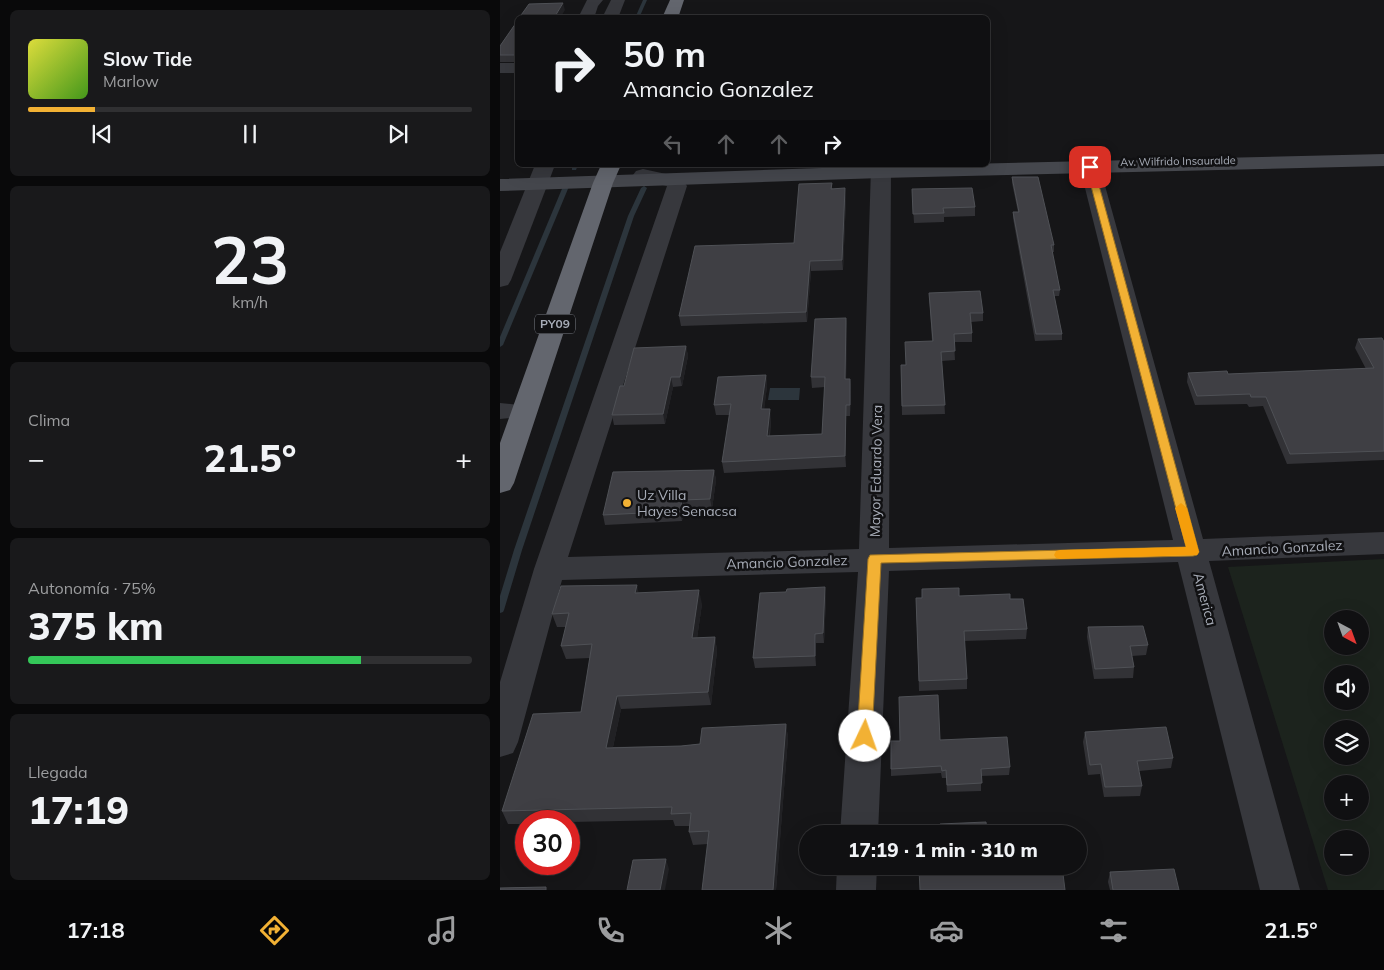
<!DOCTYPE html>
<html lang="es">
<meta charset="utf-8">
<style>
:root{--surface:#101012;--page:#19191b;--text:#f1f3f6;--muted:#9c9d9f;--line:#303032;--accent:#f2b134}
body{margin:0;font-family:Mulish,sans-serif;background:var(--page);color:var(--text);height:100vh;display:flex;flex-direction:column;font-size:19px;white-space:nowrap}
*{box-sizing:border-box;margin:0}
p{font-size:16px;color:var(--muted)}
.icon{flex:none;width:28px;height:28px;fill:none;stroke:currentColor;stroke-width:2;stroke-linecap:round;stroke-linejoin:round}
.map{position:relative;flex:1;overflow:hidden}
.details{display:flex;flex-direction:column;gap:10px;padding:10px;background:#09090a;width:500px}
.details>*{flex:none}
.top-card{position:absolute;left:15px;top:15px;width:475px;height:152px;border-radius:8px;box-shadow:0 5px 20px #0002,0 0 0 1px var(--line);background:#101012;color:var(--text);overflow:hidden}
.needle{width:32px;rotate:139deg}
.controls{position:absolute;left:824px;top:610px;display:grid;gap:10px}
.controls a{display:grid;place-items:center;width:45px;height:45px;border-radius:50%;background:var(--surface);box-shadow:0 5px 20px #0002,0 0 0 1px var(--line);font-size:25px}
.speed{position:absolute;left:15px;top:810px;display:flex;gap:10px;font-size:25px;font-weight:700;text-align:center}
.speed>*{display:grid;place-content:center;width:65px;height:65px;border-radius:50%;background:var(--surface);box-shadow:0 5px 20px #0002,0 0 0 1px var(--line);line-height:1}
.speed .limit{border:8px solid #d22;background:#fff;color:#111}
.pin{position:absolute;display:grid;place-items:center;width:42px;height:42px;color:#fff;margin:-21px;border-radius:10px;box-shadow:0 2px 8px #0006}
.me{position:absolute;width:55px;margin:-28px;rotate:3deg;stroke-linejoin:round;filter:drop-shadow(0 0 4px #0008)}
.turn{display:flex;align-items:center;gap:18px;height:105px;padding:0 25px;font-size:22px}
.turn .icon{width:65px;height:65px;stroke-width:2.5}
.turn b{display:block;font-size:35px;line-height:42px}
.lanes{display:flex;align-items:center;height:48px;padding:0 25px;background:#0003;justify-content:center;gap:25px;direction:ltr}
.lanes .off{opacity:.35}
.big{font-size:38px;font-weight:800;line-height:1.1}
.details .widget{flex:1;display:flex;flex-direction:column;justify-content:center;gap:8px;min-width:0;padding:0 18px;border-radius:8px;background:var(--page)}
.details .dial{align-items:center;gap:0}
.dial b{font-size:65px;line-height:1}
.song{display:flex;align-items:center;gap:15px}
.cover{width:60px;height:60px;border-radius:8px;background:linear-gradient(135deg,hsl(60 70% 55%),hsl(100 70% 35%))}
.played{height:5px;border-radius:2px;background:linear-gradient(90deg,var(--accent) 15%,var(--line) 15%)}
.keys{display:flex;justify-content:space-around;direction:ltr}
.heat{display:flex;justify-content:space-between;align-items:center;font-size:28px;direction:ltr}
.charge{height:8px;border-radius:4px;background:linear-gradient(90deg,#34c759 75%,var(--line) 0)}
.trip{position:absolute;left:299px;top:825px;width:288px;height:50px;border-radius:25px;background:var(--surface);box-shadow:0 5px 20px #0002,0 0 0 1px var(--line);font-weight:800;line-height:50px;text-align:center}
.tab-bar{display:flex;height:80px;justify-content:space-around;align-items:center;background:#060607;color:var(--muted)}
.tab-bar .icon{width:35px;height:35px}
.tab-bar .selected{color:var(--accent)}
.tab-bar b{font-size:22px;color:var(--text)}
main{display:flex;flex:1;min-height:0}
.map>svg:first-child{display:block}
</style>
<main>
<section class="details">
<div class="widget">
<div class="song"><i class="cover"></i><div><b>Slow Tide</b><p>Marlow</p></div></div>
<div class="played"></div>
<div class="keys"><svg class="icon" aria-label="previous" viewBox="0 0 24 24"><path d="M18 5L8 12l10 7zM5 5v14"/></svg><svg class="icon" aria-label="pause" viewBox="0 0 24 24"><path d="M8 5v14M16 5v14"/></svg><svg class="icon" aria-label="next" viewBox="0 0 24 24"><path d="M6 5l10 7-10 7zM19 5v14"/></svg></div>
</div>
<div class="widget dial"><b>23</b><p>km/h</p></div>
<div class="widget"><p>Clima</p>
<div class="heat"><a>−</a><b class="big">21.5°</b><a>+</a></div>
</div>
<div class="widget"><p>Autonomía · 75%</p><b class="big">375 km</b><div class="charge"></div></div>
<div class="widget"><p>Llegada</p><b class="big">17:19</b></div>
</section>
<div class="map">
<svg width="884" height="890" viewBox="0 0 884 890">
<rect width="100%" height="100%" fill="#161618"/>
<path fill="#1c231d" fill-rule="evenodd" d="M 884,559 L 884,890 L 828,890 L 728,567 ZM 832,619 L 860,619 L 860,646 L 832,646 ZM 832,674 L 860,674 L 860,701 L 832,701 ZM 832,729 L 860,729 L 860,756 L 832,756 ZM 832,784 L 860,784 L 860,811 L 832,811 ZM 832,839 L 860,839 L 860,866 L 832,866 Z"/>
<polygon fill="#2c353c" points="270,388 300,388 299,400 268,400"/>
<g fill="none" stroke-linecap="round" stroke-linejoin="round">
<g fill="#2c353c" fill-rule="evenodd">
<polygon points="143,0 147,0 139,18 135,18"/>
<polygon points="72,165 78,165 76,170 72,170"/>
<polygon points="67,182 70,184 3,345 0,347 0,337 64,184"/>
<polygon points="144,186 147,188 134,216 22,550 4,610 3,612 0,613 0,596 14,550 128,216 141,188"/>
</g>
<g fill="#37383d" fill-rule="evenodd">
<polygon points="87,0 103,0 98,6 94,18 78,18"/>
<polygon points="111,0 125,0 118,18 102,18"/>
<rect x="0" y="63" width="18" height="10"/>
<polygon points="589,158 596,160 599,164 703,539 884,532 884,554 709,561 800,890 760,890 678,562 389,571 378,834 340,834 358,572 62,580 18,742 13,753 0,757 0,682 34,569 167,186 136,179 133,175 136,171 143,169 180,177 187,186 68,557 359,549 371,168 373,165 389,165 391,168 389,548 673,540 579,164 582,160"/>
<polygon points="35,165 55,165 11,280 8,285 0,287 0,252"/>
<polygon points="0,403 19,405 23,411 19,417 0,419"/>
<polygon points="337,866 377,866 376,890 336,890"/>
</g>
<polygon fill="#45474d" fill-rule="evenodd" points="884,154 884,166 381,178 0,191 0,179 381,166"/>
<g fill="#63666e" fill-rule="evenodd">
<polygon points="170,0 184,0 178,18 162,18"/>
<polygon points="101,165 121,165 113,183 14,483 10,490 0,493 0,443 93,183"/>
</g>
</g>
<g fill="#323236">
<polygon points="18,20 18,62 0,62 0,46"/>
<polygon points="512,177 554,245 554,252 552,252 560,290 559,296 554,296 562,334 562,340 535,341 513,218 513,212 518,212 512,183"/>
<polygon points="332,183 332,188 346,198 343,270 311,271 307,322 181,326 179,316 294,243"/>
<polygon points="412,189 475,207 475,216 444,217 444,222 414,223"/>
<polygon points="429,293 483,313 483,321 471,322 472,333 472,342 454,342 455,360 442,361 445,414 402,415 401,365 406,365 432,341"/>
<polygon points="346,318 347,329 346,379 350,379 351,390 350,416 346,416 346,467 224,473 222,462 230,415 216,415 214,405 266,375 267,386 264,409 271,419 270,436 322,434 325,387 312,388 311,377"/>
<polygon points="858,339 884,342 884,460 787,464 763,406 749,407 747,404 695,405 687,382 688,373 728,374 866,369 855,348"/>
<polygon points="186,346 188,356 182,386 173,387 165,424 114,425 112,415 124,386"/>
<polygon points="214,470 216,480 212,509 184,510 182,521 105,525 103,515"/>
<polygon points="139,593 202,604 197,638 215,637 217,651 211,705 121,709 113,747 181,746 200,744 286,724 288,738 276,890 202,890 208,844 193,845 189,832 190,826 175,826 173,820 69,822 69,821 26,821 26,824 8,824 2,811 81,712 90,658 66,659 61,646 66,627 57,627 52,614"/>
<polygon points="459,596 510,599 527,629 526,639 464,641 467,679 467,689 419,691 416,598"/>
<polygon points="326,597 324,643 316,643 316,666 255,668 253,658"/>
<polygon points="588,627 648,645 646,655 632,656 634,667 633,678 594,679 587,637"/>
<polygon points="585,732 673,758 671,768 639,771 642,786 640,796 604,797 600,774 588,775 583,742"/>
<polygon points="440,740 510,767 509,775 481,776 481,791 447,792 446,778 442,778 441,773 391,776 391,769 400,741"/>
<polygon points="610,872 679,890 610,890 608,882"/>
</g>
<g fill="#212124">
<polygon points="63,3 65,10 60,18 54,18"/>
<polygon points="345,188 346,198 343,270 342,260"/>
<polygon points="310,261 311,271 307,322 306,312"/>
<polygon points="346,318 347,329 346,390 345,379"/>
<polygon points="186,346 188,356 182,386 180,377"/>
<polygon points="266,375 267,386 263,420 261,409"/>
<polygon points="171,377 173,387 165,424 163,414"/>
<polygon points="350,379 351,390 350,416"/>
<polygon points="346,405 346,467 345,456"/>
<polygon points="270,409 271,419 268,447 267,436"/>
<polygon points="214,470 216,480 212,509 210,499"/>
<polygon points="182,500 184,510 182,521 180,511"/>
<polygon points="137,585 140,599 135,593"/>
<polygon points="325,587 326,597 324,643 323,633"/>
<polygon points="199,590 202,604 195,652 192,638"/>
<polygon points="315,634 316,643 316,666 315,656"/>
<polygon points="215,637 217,651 211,705 208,692"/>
<polygon points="117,696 121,709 110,761 106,748"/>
<polygon points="286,724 288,738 276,890 273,890"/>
<polygon points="166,859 169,869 165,890 160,890"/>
</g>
<g fill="#3f3f44" stroke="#4f5156">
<polygon points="63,3 54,18 19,18 29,4"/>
<polygon points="18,20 18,55 0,55 0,46"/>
<polygon points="512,177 538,177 554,245 551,245 560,290 553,290 562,334 536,334 513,212 519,212"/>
<polygon points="332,183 331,189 345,188 342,260 310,261 306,312 179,316 195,246 294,243 299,184"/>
<polygon points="472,188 475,207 443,208 444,213 413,214 412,189"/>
<polygon points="480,291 483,313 470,313 472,333 454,334 455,351 441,352 445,405 402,406 401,365 406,365 405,342 433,341 429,293"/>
<polygon points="346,318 345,379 350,379 350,405 346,405 345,456 222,462 231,404 214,405 218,377 266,375 261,409 270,409 267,436 322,434 325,377 311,377 315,319"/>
<polygon points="882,338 884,342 884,451 790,454 766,397 751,397 750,394 697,396 688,373 727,371 728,374 874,368 858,339"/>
<polygon points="186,346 180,377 171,377 163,414 112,415 120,386 124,386 134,348"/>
<polygon points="214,470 210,499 182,500 180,511 103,515 113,472"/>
<polygon points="137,585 135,593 199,590 192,638 215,637 208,692 117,696 106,748 181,746 200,744 202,728 286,724 273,890 202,890 209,831 189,832 191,813 171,814 172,807 2,811 33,714 81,712 92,644 61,646 69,613 52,614 61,586"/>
<polygon points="325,587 323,633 315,634 315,656 253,658 260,593 286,592 287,589"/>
<polygon points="459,588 459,596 510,594 510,599 523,599 527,629 464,631 467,679 419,681 416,598 422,598 422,589"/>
<polygon points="643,626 648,645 630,646 634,667 595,669 588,627"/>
<polygon points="438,695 440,740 507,737 510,767 481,769 482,783 447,785 446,770 442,771 441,766 391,769 391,741 400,741 399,697"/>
<polygon points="666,727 673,758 637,761 642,786 605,787 601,764 590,765 585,732"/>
<polygon points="486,822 487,834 440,834 440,824"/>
<polygon points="166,859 160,890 127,890 133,860"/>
<polygon points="442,866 562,866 565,890 420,890 419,869 442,868"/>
<polygon points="674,869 679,890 613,890 610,872"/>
<polygon points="46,887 46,890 0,890 0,888"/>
</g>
<polygon fill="#f2b134" stroke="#9d7322" points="587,165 594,167 699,552 697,555 693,556 381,563 372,736 370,740 365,742 359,740 357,736 368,559 370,555 686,547 586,167"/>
<polygon fill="#f59e0b" points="681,503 687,508 699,552 697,555 560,559 556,558 554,555 556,551 560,550 686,547 675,508"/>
<circle fill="#f2b134" stroke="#111113" stroke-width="2" cx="127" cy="503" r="5"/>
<g text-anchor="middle" stroke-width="5" stroke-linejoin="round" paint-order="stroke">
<g font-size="11" fill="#a8adb8" stroke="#111113">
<text transform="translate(678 161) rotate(-1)" y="4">Av. Wilfrido Insauralde</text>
</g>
<rect fill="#111113" stroke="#7b7e86" stroke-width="1" x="35" y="314.5" width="40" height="19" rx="4"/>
<g font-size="12" font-weight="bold" fill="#a8adb8">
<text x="55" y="328">PY09</text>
</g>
<g font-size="14" fill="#a8adb8" stroke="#111113">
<text transform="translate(376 471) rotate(-89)" y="5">Mayor Eduardo Vera</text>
<text transform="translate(782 548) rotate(-3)" y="5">Amancio Gonzalez</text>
<text transform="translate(287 562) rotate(-2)" y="5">Amancio Gonzalez</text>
<text transform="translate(705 599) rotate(75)" y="5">America</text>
</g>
<g font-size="14" fill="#a8adb8" stroke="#111113" text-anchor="start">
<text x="137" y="500">Uz Villa<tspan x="137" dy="16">Hayes Senacsa</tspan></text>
</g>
</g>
</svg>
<div class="controls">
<a><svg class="needle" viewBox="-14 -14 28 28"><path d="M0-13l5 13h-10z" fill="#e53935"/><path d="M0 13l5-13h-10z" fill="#9c9d9f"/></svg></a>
<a><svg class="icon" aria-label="sound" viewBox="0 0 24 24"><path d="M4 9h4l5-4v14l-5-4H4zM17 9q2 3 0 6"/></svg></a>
<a><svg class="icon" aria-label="layers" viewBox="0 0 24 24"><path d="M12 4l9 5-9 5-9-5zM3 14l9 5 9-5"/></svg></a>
<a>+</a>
<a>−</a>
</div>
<div class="speed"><div class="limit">30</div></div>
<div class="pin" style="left:590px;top:167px;background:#d93025"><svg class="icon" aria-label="arrive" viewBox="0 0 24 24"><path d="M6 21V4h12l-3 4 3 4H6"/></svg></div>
<svg class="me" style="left:365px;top:736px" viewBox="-20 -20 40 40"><circle r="19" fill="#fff"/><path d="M0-13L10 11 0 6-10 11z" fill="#f2b134"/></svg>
<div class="trip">17:19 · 1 min · 310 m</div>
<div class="top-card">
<div class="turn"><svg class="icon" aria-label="right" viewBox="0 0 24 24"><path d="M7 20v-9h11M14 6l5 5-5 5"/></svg><div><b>50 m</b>Amancio Gonzalez</div></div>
<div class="lanes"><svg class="icon off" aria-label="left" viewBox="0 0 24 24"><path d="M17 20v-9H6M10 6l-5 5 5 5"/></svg><svg class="icon off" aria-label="ahead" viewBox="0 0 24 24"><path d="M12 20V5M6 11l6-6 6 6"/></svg><svg class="icon off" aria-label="ahead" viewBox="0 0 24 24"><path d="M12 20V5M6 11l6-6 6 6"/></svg><svg class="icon" aria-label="right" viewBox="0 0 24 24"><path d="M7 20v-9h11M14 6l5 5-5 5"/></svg></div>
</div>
</div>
</main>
<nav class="tab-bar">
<b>17:18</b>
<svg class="icon selected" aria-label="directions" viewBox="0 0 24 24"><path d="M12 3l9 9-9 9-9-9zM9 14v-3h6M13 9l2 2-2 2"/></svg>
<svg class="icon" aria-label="music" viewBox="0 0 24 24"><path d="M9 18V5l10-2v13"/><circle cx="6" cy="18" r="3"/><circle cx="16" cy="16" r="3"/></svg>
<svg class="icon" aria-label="phone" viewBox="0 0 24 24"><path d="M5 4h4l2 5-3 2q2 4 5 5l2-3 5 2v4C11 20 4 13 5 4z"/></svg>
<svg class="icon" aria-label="climate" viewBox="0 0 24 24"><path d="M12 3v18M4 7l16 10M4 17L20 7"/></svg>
<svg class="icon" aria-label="car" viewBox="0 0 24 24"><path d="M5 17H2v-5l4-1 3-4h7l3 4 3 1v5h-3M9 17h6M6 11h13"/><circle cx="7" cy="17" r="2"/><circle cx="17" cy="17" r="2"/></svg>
<svg class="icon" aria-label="filters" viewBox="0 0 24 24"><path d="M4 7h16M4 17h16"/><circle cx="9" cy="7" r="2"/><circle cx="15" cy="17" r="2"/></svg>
<b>21.5°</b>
</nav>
